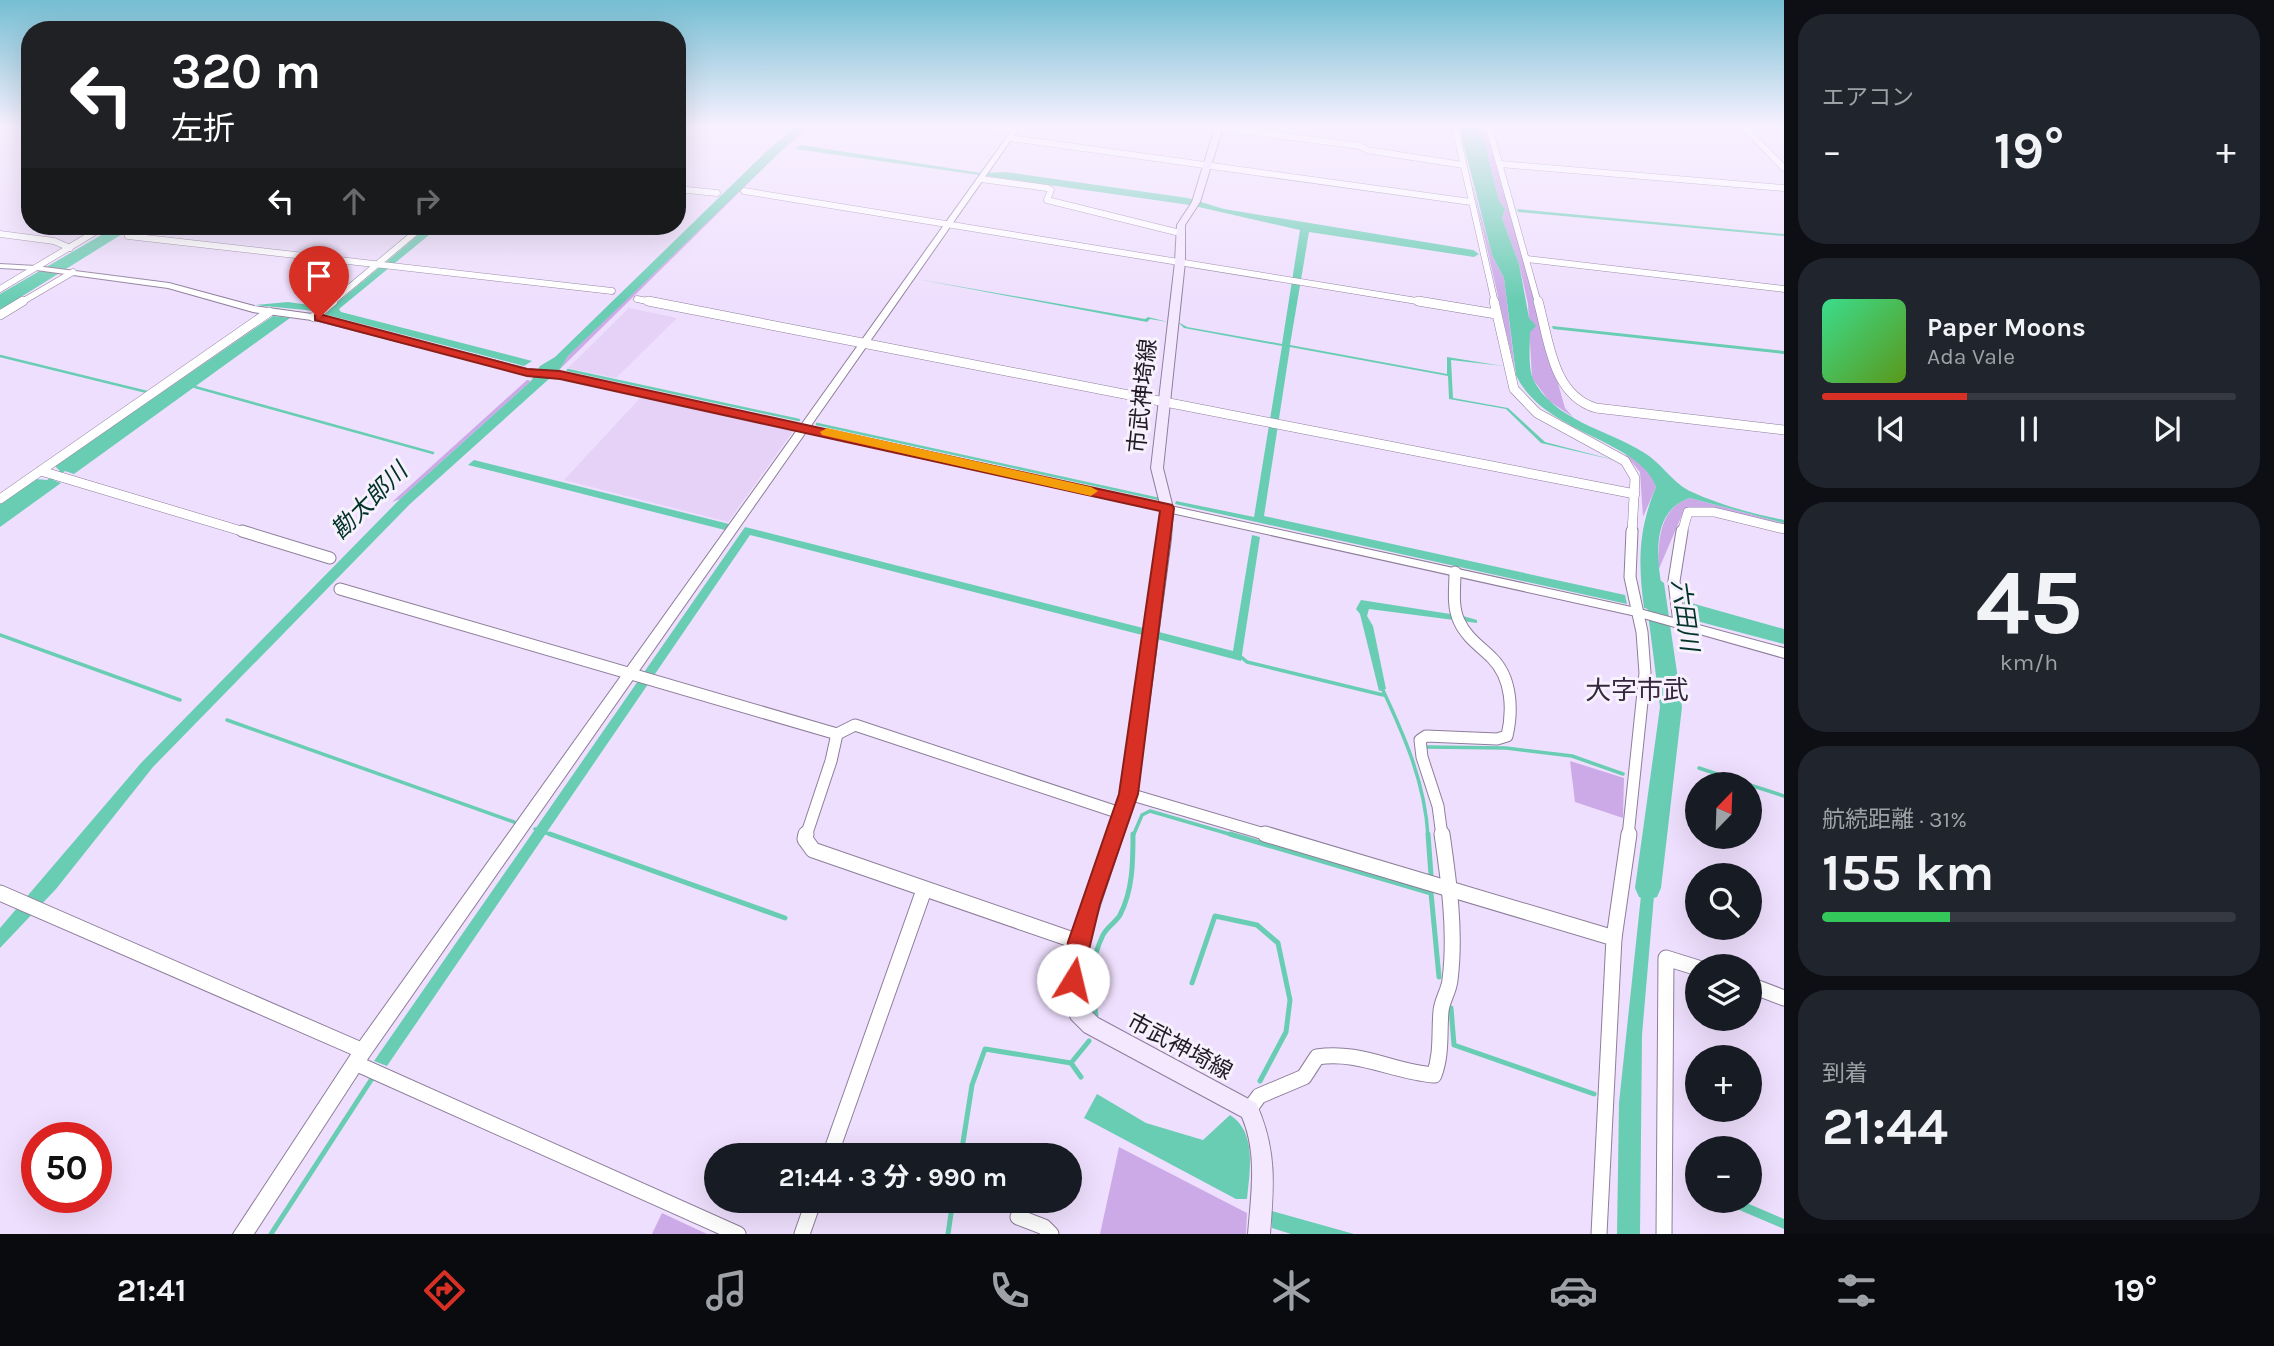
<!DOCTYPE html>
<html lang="ja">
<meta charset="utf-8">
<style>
:root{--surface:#171b24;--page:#20242c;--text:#f1f3f6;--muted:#9ea1a6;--line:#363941;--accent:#d93025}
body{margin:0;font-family:Karla,"Noto Sans JP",sans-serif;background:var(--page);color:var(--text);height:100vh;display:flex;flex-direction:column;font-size:26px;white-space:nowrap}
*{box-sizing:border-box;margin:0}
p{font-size:23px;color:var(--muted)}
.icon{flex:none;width:38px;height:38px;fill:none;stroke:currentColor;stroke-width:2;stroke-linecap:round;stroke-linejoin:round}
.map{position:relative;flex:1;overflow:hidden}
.drawer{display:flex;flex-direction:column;gap:14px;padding:14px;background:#0d0f14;width:490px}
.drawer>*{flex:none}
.banner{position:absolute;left:21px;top:21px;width:665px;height:214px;border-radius:28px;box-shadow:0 7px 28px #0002;background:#202124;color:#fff;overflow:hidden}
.needle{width:46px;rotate:23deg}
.fabs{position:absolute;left:1685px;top:772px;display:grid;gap:14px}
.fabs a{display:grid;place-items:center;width:77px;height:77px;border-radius:50%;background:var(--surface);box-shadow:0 7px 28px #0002;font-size:35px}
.speed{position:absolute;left:21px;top:1122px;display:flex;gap:14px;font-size:35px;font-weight:700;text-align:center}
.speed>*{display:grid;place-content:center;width:91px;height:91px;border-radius:50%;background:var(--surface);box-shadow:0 7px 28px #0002;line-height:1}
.speed .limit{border:10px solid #d22;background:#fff;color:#111}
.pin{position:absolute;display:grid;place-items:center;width:60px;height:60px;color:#fff;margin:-72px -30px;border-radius:50% 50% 50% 0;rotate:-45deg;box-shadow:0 0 7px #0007}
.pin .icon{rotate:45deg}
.me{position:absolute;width:77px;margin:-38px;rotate:9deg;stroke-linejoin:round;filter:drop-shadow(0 0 5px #0008)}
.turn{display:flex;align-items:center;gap:24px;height:147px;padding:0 35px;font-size:32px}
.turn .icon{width:91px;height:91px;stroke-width:2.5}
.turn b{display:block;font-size:49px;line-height:60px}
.lanes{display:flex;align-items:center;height:66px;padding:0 35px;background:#0003;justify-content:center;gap:35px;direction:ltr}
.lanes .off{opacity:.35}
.big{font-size:52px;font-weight:700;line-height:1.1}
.drawer .tile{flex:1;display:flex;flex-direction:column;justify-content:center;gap:10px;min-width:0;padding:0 24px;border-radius:28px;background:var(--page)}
.drawer .dial{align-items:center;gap:0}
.dial b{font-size:91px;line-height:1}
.song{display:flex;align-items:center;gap:21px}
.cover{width:84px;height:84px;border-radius:10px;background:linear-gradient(135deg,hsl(150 70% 55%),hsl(90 70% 35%))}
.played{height:7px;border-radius:4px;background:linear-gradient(90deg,var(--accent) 35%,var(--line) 35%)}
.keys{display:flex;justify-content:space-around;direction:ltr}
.heat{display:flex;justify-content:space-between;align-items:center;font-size:38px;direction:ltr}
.charge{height:10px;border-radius:5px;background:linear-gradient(90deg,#34c759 31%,var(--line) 0)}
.trip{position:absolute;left:704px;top:1143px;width:378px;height:70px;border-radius:35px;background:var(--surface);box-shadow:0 7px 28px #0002;font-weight:700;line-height:70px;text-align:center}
.dock{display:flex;height:112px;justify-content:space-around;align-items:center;background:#090b0e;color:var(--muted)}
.dock .icon{width:49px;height:49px}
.dock .on{color:var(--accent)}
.dock b{font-size:32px;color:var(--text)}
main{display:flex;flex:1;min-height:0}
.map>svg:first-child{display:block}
</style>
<main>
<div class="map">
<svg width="1784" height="1234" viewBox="0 0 1784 1234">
<rect width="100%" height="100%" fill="#efdffe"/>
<g fill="#e6d2f7">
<polygon points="629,308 677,318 616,378 568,368"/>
<polygon points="641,397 793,431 728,522 564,480"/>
</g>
<g fill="#ccaae7">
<polygon points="806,127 810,127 778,154 560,369 568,356 773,156"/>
<polygon points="1481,127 1485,127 1565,408 1573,417 1549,401 1532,378 1528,304 1519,264 1502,218 1505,209 1499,201"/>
<polygon points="1471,179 1492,255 1504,278 1515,370"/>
<polygon points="527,380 531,381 400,499 392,502"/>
<path d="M 1625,454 C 1641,462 1651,470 1656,487 L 1643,517 L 1640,472 Z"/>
<path d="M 1690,498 L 1784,523 L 1784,527 L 1710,508 L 1685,508 L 1658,571 C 1659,543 1657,509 1690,498 Z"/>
<polygon points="1570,761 1624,778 1623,818 1575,802"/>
<polygon points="1119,1147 1247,1213 1246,1234 1100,1234"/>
<polygon points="662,1213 707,1234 652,1234"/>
</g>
<g fill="#69cdb3">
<polygon points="796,127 806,127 568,356 560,369 410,504 153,767 56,889 0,948 0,928 141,763 400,499 531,381 540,366 555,357 769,149"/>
<path d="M 1459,127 L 1481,127 L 1499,201 L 1505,209 L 1502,218 L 1519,264 L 1529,318 L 1536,326 L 1530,332 C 1530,345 1528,368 1533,379 C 1553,420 1608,430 1643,452 C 1662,463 1672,483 1692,492 C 1720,505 1754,514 1784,520 L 1784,523 L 1690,498 C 1643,513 1660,578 1667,614 L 1644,608 C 1638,563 1638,530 1656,487 C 1641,440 1543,434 1516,375 L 1504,278 L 1492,255 Z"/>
<polygon points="801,145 981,173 1006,172 1188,198 1224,209 1473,250 1479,254 1474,257 1309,232 1290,345 1447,374 1447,357 1503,366 1451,360 1453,398 1508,408 1545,442 1618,461 1541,443 1506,409 1449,399 1448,376 1290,347 1264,516 1625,595 1627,604 1175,504 1176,501 1254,517 1282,346 1184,328 1178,322 1187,327 1282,344 1300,230 1190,205 795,149"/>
<polygon points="1517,209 1784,234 1784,236 1518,212"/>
<polygon points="117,226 135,226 0,310 0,294"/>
<polygon points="429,226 440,226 339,309 341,312 532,361 524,366 324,314 325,312 255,305 288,302 331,308"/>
<polygon points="917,279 1145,319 1148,317 1168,322 1150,319 1147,322"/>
<polygon points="273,316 290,318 74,474 65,471 53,480 61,483 0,527 0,504 36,479 47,480 60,471 55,466"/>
<polygon points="1552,326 1784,351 1784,354 1553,329"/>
<polygon points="474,460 729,524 725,530 468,465"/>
<polygon points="745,527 1143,628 1142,635 750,535 387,1066 374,1061"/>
<polygon points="1252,535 1260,537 1241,661 1157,639 1159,632 1233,651"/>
<polygon points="1361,600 1463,616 1477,620 1477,623 1369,609 1367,616 1373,626 1386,689 1379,691 1360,614 1356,609"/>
<polygon points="1684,601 1784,629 1784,644 1689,619 1683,609"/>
<polygon points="1645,858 1657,861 1642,1035 1640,1234 1617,1234 1619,1103"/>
<path d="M 1097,1094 L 1146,1123 L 1203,1140 L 1230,1115 C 1257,1132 1250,1171 1247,1199 L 1236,1199 L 1084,1118 Z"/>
<polygon points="1718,1201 1742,1201 1784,1219 1784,1229"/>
<polygon points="1272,1211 1354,1234 1291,1234 1272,1228"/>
</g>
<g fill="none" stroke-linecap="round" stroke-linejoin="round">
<g stroke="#69cdb3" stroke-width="2.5">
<polyline points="0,356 147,392"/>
<polyline points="568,370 799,420"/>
<polyline points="195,387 433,453"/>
<polyline points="817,424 1159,499"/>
</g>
<g stroke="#69cdb3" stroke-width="3.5">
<polyline points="0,635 180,700"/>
<polyline points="1240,656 1247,662 1383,695"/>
<path d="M 1381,686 C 1404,735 1425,782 1428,836"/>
<polyline points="227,720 514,822"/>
<polyline points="1426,747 1506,748 1572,756 1623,774"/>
<polyline points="1699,768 1747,784"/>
<polyline points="1750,785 1784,796"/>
<polyline points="535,829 555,836"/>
<polyline points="1133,836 1142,815 1150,811 1236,836"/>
</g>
<g stroke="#69cdb3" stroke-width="5">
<polyline points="550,834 785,918"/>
<polyline points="1230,834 1431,893 1439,977"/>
<polyline points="1428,834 1431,875"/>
<polyline points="1192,983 1215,916 1257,925 1278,943 1290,1000 1286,1032 1260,1081"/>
<polyline points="1451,1008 1454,1045 1594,1094"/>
<path d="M 1096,1015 C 1090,988 1090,961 1103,935 C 1107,927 1116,922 1120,915 C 1133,890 1133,861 1133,834"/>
<polyline points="1071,1063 1081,1077"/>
<polyline points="961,1155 972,1085 985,1049 1071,1063 1089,1041"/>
<polyline points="271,1234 373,1077"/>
<polyline points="948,1234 953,1200"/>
</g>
<polygon fill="#69cdb3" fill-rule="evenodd" points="1654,576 1664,583 1682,707 1661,888 1657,897 1648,900 1639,897 1635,888 1660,707 1644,583"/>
<g stroke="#8d7e9a" stroke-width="7">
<g id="minor-far3">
<polyline points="992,127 1015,130"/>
<polyline points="1214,127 1360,146 1367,150 1463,165"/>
<polyline points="1455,127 1495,303"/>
<polyline points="1489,127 1538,303"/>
<polyline points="1744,127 1784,168"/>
<polyline points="1010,138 1471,202"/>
<polyline points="1500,164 1784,188"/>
<polyline points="981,179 1047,188 1051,190 1047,200 1180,233"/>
<polyline points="677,189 717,193"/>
<polyline points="744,191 1429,303"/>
<polyline points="0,234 54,241 70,248"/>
<polyline points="128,236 612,291"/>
<polyline points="1527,259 1784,289"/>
<polyline points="0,289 105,226"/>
<polyline points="637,299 657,303"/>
<polyline points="20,303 73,272"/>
<polyline points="331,303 423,226"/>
</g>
</g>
<g stroke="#8d7e9a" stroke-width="10">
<g id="minor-far2">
<polyline points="648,301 1635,494"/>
<polyline points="1418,301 1496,314"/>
<polyline points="1494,301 1514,389 1537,413 1625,461 1635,478 1632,533"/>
<path d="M 1538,301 C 1549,340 1552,395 1596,408 L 1784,430"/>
<polyline points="0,315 23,301"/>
<polyline points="314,317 333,301"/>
<polyline points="41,471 248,533"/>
<polyline points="0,499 269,312"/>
<polyline points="1682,533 1688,512 1714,512 1784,529"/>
</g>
</g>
<g stroke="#8d7e9a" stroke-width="13">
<g id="minor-far1">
<polyline points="242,531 330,558"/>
<polyline points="340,589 837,734 855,725 1123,814"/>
<polyline points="1679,623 1674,581 1682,531"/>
<polyline points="1129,794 1271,836"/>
<polyline points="806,836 831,761 837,734"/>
<path d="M 1442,836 L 1438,806 L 1422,757 L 1420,740 L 1426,736 L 1497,739 L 1507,736 C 1513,710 1512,678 1492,658 C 1480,646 1466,637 1459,621 C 1452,606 1455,588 1455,572"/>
<polyline points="1628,836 1645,673 1642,632 1630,577 1632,531"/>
</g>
</g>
<g stroke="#8d7e9a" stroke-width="17">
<g id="minor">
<polyline points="806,834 805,839 813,850 1079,942"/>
<polyline points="1265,834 1614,938 1599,1234"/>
<polyline points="0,893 363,1051"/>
<polyline points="1614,938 1629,834"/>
<polyline points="1750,985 1784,998"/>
<polyline points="355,1063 738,1234"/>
<path d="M 1249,1110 L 1259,1096 L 1304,1077 L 1317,1057 C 1358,1050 1394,1072 1434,1075 C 1442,1054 1439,1033 1441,1011 C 1442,1000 1449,991 1450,980 C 1456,932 1449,882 1442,834"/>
<polyline points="830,1155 924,890"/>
<polyline points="1018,1217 1044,1227 1051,1234"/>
<polyline points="802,1234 814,1200"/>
<polyline points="1664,1234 1666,958 1698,968"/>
</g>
</g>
<g stroke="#8d7e9a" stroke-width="2">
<polygon id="tertiary" points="1014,127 1020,127 810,427 1636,608 1784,648 1784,658 1636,616 806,432 369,1057 254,1234 233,1234 357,1045 797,430 560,378 527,375 319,321 253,312 168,288 36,270 0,268 0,264 36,266 169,283 254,306 319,315 527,369 560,372 801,425"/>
</g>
<g stroke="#8d7e9a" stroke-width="2">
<path id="secondary" d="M 1215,127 L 1223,127 L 1200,202 L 1185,225 L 1185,262 L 1163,468 L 1173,508 L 1171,539 L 1137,794 L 1088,942 L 1083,995 L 1086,1006 L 1098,1018 L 1256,1103 C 1277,1149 1274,1185 1270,1234 L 1248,1234 C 1251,1195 1258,1154 1242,1117 L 1084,1032 L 1071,1019 L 1063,995 L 1070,942 L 1121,794 L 1159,539 L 1161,508 L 1151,468 L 1175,262 L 1177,225 L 1192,202 Z"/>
</g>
<use href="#minor-far3" stroke="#fff" stroke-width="6"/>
<use href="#minor-far2" stroke="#fff" stroke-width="9"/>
<use href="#minor-far1" stroke="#fff" stroke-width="11"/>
<use href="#minor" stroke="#fff" stroke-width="15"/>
<use href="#tertiary" fill="#fff" fill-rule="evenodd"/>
<use href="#secondary" fill="#f4e8ff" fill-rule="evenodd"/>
</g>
<linearGradient id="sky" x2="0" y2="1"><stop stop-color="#75bed3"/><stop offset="0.42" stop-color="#f8f1ff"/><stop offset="1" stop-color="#f8f1ff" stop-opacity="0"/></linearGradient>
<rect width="1784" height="300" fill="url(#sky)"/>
<polygon fill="#d93025" stroke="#8d1f18" stroke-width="2" points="319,314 527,369 560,371 1172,505 1174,508 1138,794 1100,904 1080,987 1073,991 1065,987 1062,980 1068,942 1119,794 1160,511 560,379 527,376 315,320 315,315"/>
<polygon fill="#f59e0b" points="827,428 1091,487 1098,491 1091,496 822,435 820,432"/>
<g text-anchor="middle" stroke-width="6" stroke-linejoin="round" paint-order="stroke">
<g font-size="23" fill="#211b26" stroke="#f7f1fd">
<text transform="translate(1142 396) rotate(-84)" y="8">市武神埼線</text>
<text transform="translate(1180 1046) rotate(28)" y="8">市武神埼線</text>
</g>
<g font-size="24" font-style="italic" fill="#023329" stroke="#f7f1fd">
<text transform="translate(369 501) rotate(-45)" y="8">勘太郎川</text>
<text transform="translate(1685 615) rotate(82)" y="8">六田川</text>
</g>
<g font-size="26" fill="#34273e" stroke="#f7f1fd">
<text x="1637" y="699">大字市武</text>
</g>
</g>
</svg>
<div class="fabs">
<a><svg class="needle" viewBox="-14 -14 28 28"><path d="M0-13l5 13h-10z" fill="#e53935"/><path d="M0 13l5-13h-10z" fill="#9ea1a6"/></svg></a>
<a><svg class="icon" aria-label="search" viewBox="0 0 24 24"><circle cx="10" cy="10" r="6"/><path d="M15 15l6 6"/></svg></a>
<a><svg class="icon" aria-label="layers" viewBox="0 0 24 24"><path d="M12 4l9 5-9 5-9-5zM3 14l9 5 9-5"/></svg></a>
<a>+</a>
<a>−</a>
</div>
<div class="speed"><div class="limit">50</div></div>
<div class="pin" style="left:319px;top:318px;background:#d93025"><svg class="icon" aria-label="arrive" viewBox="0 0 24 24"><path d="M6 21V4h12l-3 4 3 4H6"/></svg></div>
<svg class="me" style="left:1073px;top:980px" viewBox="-20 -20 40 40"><circle r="19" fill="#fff"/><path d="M0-13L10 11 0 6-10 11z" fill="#d93025"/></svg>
<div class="trip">21:44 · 3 分 · 990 m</div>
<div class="banner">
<div class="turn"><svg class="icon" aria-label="left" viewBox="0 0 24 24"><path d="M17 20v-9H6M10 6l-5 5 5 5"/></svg><div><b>320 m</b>左折</div></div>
<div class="lanes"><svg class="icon" aria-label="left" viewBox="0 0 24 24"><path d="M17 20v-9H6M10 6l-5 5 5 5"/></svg><svg class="icon off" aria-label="ahead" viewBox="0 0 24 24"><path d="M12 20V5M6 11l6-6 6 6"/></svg><svg class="icon off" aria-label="right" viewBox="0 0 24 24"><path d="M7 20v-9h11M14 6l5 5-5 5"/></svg></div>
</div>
</div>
<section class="drawer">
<div class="tile"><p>エアコン</p>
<div class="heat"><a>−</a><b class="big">19°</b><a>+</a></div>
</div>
<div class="tile">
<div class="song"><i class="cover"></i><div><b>Paper Moons</b><p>Ada Vale</p></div></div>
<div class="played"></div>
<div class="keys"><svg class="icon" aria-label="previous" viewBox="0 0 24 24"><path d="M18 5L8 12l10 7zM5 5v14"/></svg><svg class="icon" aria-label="pause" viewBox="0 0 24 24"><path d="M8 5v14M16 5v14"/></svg><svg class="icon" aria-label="next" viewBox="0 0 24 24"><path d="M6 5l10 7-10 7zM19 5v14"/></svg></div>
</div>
<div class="tile dial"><b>45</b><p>km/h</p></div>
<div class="tile"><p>航続距離 · 31%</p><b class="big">155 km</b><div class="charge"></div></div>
<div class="tile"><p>到着</p><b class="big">21:44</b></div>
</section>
</main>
<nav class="dock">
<b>21:41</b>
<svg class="icon on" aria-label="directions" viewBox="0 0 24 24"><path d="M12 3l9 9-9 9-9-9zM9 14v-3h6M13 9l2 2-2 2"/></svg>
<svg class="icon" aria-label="music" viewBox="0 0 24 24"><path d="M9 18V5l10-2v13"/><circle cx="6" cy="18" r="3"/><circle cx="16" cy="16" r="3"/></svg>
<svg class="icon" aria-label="phone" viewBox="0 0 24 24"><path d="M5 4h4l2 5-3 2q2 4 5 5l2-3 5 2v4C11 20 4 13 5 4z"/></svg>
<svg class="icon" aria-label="climate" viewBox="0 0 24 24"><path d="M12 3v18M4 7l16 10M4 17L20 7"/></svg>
<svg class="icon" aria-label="car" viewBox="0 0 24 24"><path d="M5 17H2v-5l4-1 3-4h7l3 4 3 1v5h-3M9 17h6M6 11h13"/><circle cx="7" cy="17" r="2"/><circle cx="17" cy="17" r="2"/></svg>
<svg class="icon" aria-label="filters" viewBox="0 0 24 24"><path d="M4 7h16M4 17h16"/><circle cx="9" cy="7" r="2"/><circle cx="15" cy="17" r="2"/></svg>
<b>19°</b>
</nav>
